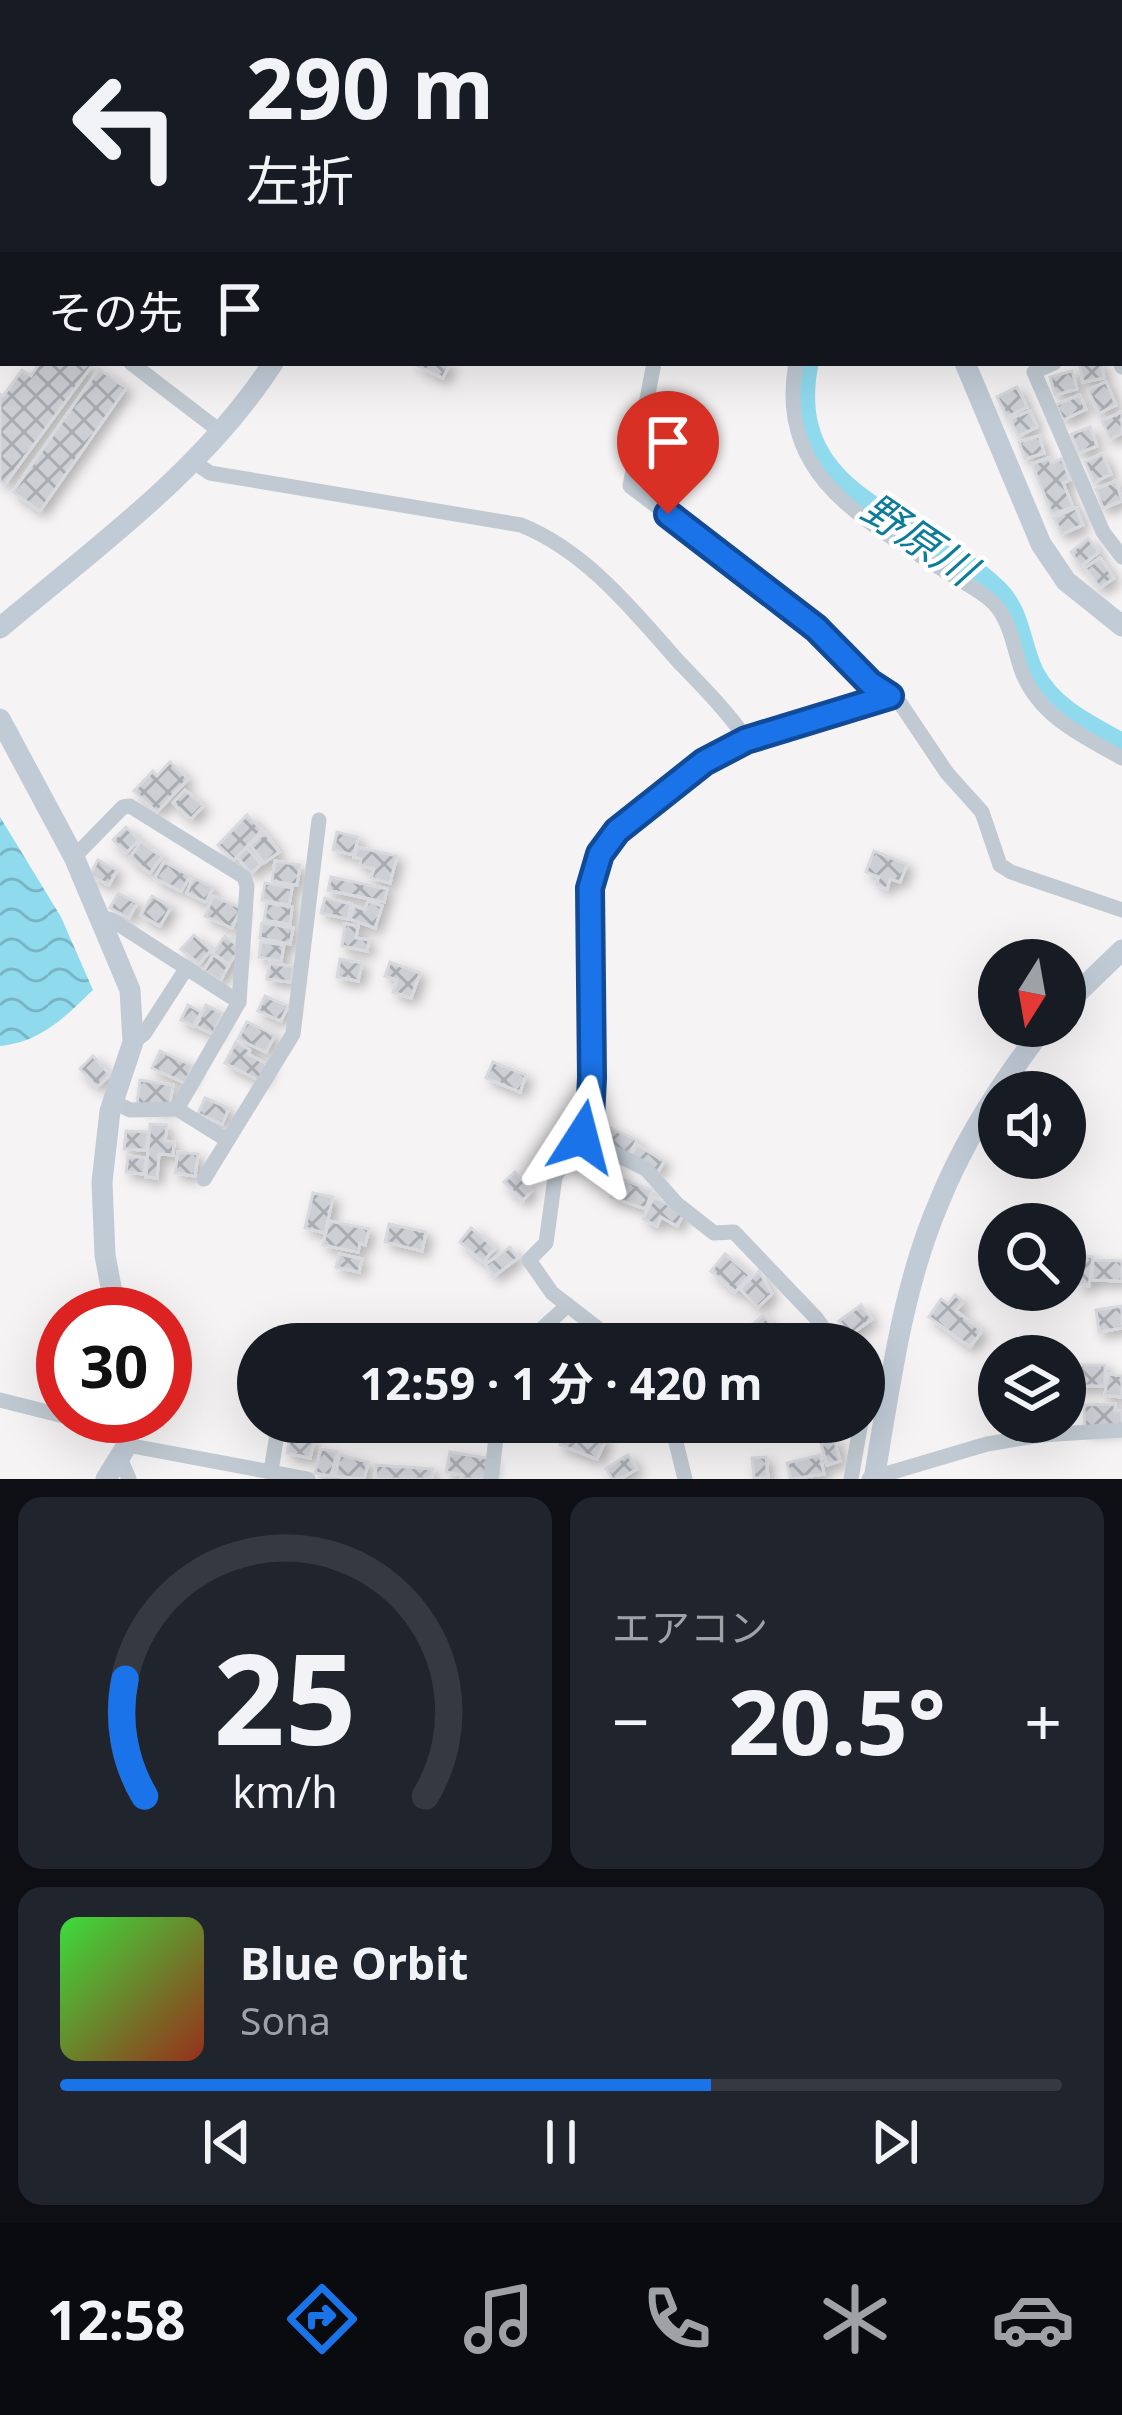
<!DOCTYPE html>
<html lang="ja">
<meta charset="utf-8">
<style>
:root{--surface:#171b24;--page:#20242c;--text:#f1f3f6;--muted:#9ea1a6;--line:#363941;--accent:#1a73e8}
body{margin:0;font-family:"Noto Sans","Noto Sans JP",sans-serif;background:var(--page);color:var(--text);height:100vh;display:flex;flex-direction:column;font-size:45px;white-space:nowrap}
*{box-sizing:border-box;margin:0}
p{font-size:39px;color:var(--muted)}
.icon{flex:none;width:66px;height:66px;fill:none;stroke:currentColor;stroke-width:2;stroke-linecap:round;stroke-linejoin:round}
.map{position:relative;height:1479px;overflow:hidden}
.panel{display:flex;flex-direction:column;gap:18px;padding:18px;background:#0d0f14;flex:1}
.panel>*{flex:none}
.top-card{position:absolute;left:0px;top:0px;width:1122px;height:366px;box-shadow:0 12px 48px #0002;background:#171b24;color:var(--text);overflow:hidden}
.needle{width:78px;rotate:191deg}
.tools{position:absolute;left:978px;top:939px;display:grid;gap:24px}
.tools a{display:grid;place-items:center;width:108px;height:108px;border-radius:50%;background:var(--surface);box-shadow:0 12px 48px #0002;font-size:60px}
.speed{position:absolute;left:36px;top:1287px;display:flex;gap:24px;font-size:60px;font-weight:700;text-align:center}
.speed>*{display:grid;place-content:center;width:156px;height:156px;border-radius:50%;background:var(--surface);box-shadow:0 12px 48px #0002;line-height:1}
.speed .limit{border:18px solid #d22;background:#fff;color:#111}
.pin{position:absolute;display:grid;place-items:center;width:102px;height:102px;color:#fff;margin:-123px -51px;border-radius:50% 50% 50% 0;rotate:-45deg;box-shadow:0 0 12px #0007}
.pin .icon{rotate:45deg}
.me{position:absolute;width:132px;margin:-66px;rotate:9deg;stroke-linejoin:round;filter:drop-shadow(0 0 9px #0008)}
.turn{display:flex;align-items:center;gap:42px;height:252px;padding:0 48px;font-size:54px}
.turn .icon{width:156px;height:156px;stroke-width:2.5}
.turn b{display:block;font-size:84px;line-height:102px}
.then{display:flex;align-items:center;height:114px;padding:0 48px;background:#0003;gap:24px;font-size:45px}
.big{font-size:90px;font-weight:700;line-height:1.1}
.panel .tile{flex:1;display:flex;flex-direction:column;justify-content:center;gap:18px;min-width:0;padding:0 42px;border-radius:24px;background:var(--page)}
.panel .dial{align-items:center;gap:0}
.dial svg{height:312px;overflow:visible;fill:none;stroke:var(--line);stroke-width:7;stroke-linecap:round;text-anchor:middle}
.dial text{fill:var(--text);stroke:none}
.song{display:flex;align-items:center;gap:36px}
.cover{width:144px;height:144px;border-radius:18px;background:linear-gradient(135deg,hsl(120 70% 55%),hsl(10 70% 35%))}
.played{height:12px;border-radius:6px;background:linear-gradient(90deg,var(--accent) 65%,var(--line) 65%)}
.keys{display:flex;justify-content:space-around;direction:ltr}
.heat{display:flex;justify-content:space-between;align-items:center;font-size:66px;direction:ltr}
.panel .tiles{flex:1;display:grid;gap:18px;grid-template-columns:1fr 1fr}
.tile:last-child{grid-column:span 2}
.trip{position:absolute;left:237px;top:1323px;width:648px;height:120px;border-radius:60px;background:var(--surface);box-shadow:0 12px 48px #0002;font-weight:700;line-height:120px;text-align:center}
.tab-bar{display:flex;height:192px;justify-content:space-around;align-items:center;background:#090b0e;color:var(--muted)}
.tab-bar .icon{width:84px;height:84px}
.tab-bar .selected{color:var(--accent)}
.tab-bar b{font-size:54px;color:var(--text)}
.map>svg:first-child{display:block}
</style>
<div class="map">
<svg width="1122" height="1479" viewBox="0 0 1122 1479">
<defs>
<pattern id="water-waves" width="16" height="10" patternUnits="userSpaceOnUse" patternTransform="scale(3)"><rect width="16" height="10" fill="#90daee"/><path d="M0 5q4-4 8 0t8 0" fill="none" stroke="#78b4c4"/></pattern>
<pattern id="building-cross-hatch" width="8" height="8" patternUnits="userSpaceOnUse" patternTransform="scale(3)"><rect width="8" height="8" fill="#cdcfd5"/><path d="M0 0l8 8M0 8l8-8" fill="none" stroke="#a8abb0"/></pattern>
<filter id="shadow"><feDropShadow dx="5.5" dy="5.5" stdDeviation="6" flood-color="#0004"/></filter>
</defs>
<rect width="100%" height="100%" fill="#f5f3f3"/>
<path fill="url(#water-waves)" d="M 0,817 L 61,917 L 93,990 C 65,1017 41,1042 0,1046 Z"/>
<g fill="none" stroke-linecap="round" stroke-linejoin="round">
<path stroke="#90daee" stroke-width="27" d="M 805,363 C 778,503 918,517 994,591 C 1018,613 1017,646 1031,674 C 1050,711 1088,728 1122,747"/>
</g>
<g fill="url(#building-cross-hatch)" stroke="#d7d9de" stroke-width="3" filter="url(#shadow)">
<polygon points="0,122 3,124 3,217 0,215"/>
<polygon points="40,363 93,364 5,484 0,481 0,394 3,396 22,370 31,376"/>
<polygon points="412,363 450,363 443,378"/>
<polygon points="1079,363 1101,363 1104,378 1083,382"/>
<polygon points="99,369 126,388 40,511 13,492"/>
<polygon points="1072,371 1077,389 1055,395 1050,377"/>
<polygon points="1106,382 1116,405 1099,413 1088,390"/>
<polygon points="1017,387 1027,407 1007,417 997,397"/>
<polygon points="1079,395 1086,409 1063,420 1056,405"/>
<polygon points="1030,411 1037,427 1018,436 1010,419"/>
<polygon points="1122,412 1122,433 1110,439 1102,421"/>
<polygon points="1090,427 1097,446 1079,453 1071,434"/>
<polygon points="1039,436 1044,453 1025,459 1019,442"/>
<polygon points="1102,454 1111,474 1094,482 1085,462"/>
<polygon points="1049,458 1051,463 1062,459 1070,480 1063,483 1073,507 1052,514 1032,464"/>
<polygon points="1116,481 1122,501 1103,508 1096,489"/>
<polygon points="1076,508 1083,525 1062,534 1054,518"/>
<polygon points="1088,538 1099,552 1081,566 1071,552"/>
<polygon points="1100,558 1114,578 1100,588 1085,568"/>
<polygon points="170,762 188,779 157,812 134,791 153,771 157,776"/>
<polygon points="185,790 203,806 191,819 173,803"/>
<polygon points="247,815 262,830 234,860 218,845"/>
<polygon points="126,827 139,840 126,853 113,840"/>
<polygon points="337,832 358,837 354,855 333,850"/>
<polygon points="265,833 279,852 264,863 250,845"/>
<polygon points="141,842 162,857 150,873 130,858"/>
<polygon points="357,847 397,856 390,883 371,878 374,869 360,865 361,859 354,857"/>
<polygon points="247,848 261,864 251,873 237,857"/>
<polygon points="874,851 907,864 900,882 890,879 887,889 876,884 879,877 866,872"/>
<polygon points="98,860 117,870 109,885 90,875"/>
<polygon points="275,861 300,865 297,885 272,881"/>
<polygon points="164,862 190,876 181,891 155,878"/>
<polygon points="331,877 387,889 384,902 328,890"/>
<polygon points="193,878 213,887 206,902 187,893"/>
<polygon points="265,883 292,888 289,905 262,900"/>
<polygon points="118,893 137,903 129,918 110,908"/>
<polygon points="152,896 171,907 160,926 141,915"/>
<polygon points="213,896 241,908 232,928 205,916"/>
<polygon points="325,898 351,904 348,919 321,913"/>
<polygon points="368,901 382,906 375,928 350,919 354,906 365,910"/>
<polygon points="267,903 292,907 290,924 264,920"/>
<polygon points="262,923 293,928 290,944 260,938"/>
<polygon points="345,924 358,926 356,938 369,940 367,951 342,946"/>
<polygon points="194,935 211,950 199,964 181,949"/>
<polygon points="225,936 241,948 229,964 213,953"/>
<polygon points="261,942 284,945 281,961 259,957"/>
<polygon points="213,955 229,965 220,981 204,971"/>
<polygon points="340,959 362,963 358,981 337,977"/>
<polygon points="390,962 420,973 411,998 393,992 397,980 385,976"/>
<polygon points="270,963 294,967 291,982 267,979"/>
<polygon points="265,996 288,1006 281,1021 258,1011"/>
<polygon points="188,1005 201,1012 194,1026 181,1020"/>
<polygon points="206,1005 223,1014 213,1034 196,1026"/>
<polygon points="247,1022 275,1035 266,1052 238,1039"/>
<polygon points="236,1042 250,1050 248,1054 268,1065 260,1081 225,1063"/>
<polygon points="160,1051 193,1066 185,1083 152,1068"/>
<polygon points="93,1056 110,1075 97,1087 80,1069"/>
<polygon points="493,1062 526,1075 520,1092 486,1078"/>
<polygon points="140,1080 173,1085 169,1109 137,1104"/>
<polygon points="205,1098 229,1108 222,1124 198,1114"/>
<polygon points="566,1111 587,1123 580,1136 558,1123"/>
<polygon points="150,1124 167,1125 165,1141 174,1142 173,1155 159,1154 157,1178 146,1177"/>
<polygon points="610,1128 637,1140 628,1158 602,1145"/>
<polygon points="126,1131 148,1132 146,1150 124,1149"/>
<polygon points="637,1145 664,1161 657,1174 630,1157"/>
<polygon points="178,1152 198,1154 195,1176 175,1173"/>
<polygon points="128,1156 146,1158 144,1174 126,1172"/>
<polygon points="515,1172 532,1191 522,1201 504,1182"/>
<polygon points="618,1178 652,1190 646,1209 611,1197"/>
<polygon points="313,1193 333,1197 325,1233 305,1228"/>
<polygon points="654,1197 684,1213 677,1226 661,1217 657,1226 643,1219"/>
<polygon points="329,1221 369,1229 365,1245 360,1243 358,1252 323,1245"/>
<polygon points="389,1224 426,1232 422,1251 385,1242"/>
<polygon points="471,1228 495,1248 483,1262 460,1242"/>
<polygon points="510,1247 518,1258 494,1276 486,1264"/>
<polygon points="339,1254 362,1259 359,1272 336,1267"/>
<polygon points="725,1254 750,1275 735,1292 711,1271"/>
<polygon points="1082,1255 1093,1257 1089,1286 1078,1284"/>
<polygon points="1093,1260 1122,1261 1122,1281 1092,1280"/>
<polygon points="759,1271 772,1294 758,1307 740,1289"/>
<polygon points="955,1295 963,1301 956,1311 982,1331 970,1347 929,1317 941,1299 948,1304"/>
<polygon points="861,1305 872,1319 850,1335 839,1321"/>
<polygon points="1122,1306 1122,1328 1099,1332 1096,1310"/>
<polygon points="763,1315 773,1326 762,1336 752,1325"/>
<polygon points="792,1329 799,1340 792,1344 775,1344 773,1341"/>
<polygon points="999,1361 999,1392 984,1372"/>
<rect x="1073" y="1365" width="32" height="21"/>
<polygon points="1108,1374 1122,1376 1122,1397 1105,1395"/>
<polygon points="1115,1404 1115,1411 1122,1411 1122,1429 1085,1430 1084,1405"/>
<polygon points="569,1423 606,1439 597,1459 560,1445"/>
<polygon points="290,1436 314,1441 310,1458 287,1453"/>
<polygon points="834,1439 840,1461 827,1465 821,1443"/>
<polygon points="321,1449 337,1452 331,1476 315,1473"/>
<polygon points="450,1452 492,1459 488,1479 461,1479 462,1475 446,1472"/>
<polygon points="340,1455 368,1462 364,1479 335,1476"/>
<polygon points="628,1455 637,1469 620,1479 612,1479 606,1468"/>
<polygon points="820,1455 824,1474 791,1479 787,1463"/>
<polygon points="766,1457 768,1478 754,1478 752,1458"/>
<polygon points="376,1465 433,1469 432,1479 375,1479"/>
</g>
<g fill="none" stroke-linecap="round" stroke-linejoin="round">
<g stroke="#c1cad2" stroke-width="15">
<polyline points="465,0 469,3"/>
<polyline points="817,0 822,3"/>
<polyline points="957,0 958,3"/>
<polyline points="48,3 50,0"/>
<polyline points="870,3 873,0"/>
<polyline points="996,3 1000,0"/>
<polyline points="1118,3 1122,0"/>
<polyline points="0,60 3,56"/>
<polyline points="0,87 3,90"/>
<polyline points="1119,93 1122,91"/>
<polyline points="1119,174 1122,173"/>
<polyline points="1119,251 1122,249"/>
<polyline points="0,259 3,262"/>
<polyline points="0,356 3,352"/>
<polyline points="1119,360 1122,367"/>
<polyline points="131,363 221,432"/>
<polyline points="654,363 630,486 816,628 870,683 900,703 947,773 982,812 1000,865 1011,872 1122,910"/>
<path d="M 796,363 C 775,475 864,520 945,571 C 962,582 985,592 998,608 C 1011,626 1014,648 1021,669 C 1038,716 1081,735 1122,758"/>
<polyline points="1054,363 1034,372 1103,532 1122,557"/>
<path d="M 192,461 L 210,473 L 521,525 C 586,551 633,610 678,661 C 702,686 727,711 747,740"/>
<polyline points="74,857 123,807 130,806 244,877 247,886 239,1002 177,1109 130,1110 114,1102"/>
<polyline points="100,917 112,920 239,1002"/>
<polyline points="133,1042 144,1034 186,969"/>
<polyline points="177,1109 227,1140"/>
<polyline points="582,1137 646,1169 677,1204 714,1233 734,1232 816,1318 835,1344"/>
<polyline points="204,1179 293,1034 319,820"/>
<polyline points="525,1344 568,1305"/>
<polyline points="618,1344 552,1293 529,1260 546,1243 555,1177 591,1118 590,888 600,854 617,831 704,762 747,740 890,696"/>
<polyline points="0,1400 131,1433"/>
<polyline points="671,1422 685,1479"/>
<polyline points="127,1445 308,1479"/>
<polyline points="120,1458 129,1479"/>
<polyline points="271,1471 279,1422"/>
<polyline points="491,1479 498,1422"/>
<polyline points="851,1479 861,1422"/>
<polyline points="869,1479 987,1444 1041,1435 1122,1430"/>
</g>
<g stroke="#c1cbd6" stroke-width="21">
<polyline points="702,0 707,3"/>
<polyline points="529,3 533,0"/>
<polyline points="965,363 1041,544 1066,581 1122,626"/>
<path d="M 0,628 C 96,547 204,470 273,363"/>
<polyline points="0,719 74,857 130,990 133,1042 110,1111 102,1182 105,1255 116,1314"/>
<polyline points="1065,1005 1122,950"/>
<polyline points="106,1479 127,1445 132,1416"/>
<path d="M 874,1479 C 890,1386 902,1287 940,1200 C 966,1136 1003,1080 1045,1026"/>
</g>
</g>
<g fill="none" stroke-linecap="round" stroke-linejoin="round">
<g stroke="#114b97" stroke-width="30">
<polyline id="route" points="582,1137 590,1118 592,1078 590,888 600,854 617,831 704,762 746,740 890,696 870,683 816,628 668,514"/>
</g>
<use href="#route" stroke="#1a73e8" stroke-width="21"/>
</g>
<g text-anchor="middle" stroke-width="9" stroke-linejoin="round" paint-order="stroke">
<g font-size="42" font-style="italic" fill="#0c7c9b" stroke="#fff">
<text transform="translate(919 539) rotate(34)" y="15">野原川</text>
</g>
</g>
</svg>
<div class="tools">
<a><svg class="needle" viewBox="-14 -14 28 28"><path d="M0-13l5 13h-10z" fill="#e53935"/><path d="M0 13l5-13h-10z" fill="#9ea1a6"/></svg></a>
<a><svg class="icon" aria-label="sound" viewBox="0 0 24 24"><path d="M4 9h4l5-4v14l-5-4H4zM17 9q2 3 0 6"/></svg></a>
<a><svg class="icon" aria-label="search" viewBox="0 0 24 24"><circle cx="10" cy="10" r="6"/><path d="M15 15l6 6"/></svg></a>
<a><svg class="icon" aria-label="layers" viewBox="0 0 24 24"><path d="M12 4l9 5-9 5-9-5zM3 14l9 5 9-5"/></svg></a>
</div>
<div class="speed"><div class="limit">30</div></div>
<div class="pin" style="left:668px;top:514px;background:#d93025"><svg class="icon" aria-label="arrive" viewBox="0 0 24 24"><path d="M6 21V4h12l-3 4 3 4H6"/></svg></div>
<svg class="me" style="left:582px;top:1137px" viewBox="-20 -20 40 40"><path d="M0-17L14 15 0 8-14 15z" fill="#1a73e8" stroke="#fff" stroke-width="4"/></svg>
<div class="trip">12:59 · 1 分 · 420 m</div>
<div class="top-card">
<div class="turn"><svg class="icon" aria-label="left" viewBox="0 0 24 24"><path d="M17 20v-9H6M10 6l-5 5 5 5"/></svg><div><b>290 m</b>左折</div></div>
<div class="then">その先<svg class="icon" aria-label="arrive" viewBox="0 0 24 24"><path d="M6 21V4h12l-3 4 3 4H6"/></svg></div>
</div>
</div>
<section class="panel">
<div class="tiles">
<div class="tile dial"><svg viewBox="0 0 100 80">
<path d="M14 69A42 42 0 1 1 86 69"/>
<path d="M14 69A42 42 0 0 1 9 39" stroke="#1a73e8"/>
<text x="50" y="56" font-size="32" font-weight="700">25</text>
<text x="50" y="72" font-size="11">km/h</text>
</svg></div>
<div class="tile"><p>エアコン</p>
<div class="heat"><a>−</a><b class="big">20.5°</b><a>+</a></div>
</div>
<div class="tile">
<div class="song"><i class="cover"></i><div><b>Blue Orbit</b><p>Sona</p></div></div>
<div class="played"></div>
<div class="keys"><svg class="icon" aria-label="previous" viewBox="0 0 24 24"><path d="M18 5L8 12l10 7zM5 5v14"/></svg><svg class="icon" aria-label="pause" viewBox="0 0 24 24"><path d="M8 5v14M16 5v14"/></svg><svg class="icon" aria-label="next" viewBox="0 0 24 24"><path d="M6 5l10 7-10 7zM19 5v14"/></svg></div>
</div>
</div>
</section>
<nav class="tab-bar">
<b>12:58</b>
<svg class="icon selected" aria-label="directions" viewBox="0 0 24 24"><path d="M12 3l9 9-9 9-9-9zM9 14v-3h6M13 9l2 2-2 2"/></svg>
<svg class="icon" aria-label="music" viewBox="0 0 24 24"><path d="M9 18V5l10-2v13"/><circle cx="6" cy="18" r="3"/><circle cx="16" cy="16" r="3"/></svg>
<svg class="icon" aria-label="phone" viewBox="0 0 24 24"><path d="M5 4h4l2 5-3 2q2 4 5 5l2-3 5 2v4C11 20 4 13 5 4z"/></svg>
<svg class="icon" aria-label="climate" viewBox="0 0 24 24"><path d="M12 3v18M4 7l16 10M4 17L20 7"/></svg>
<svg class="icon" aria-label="car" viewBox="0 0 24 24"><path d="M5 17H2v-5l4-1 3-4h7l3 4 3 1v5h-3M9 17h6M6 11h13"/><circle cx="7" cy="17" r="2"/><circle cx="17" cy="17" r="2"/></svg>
</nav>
